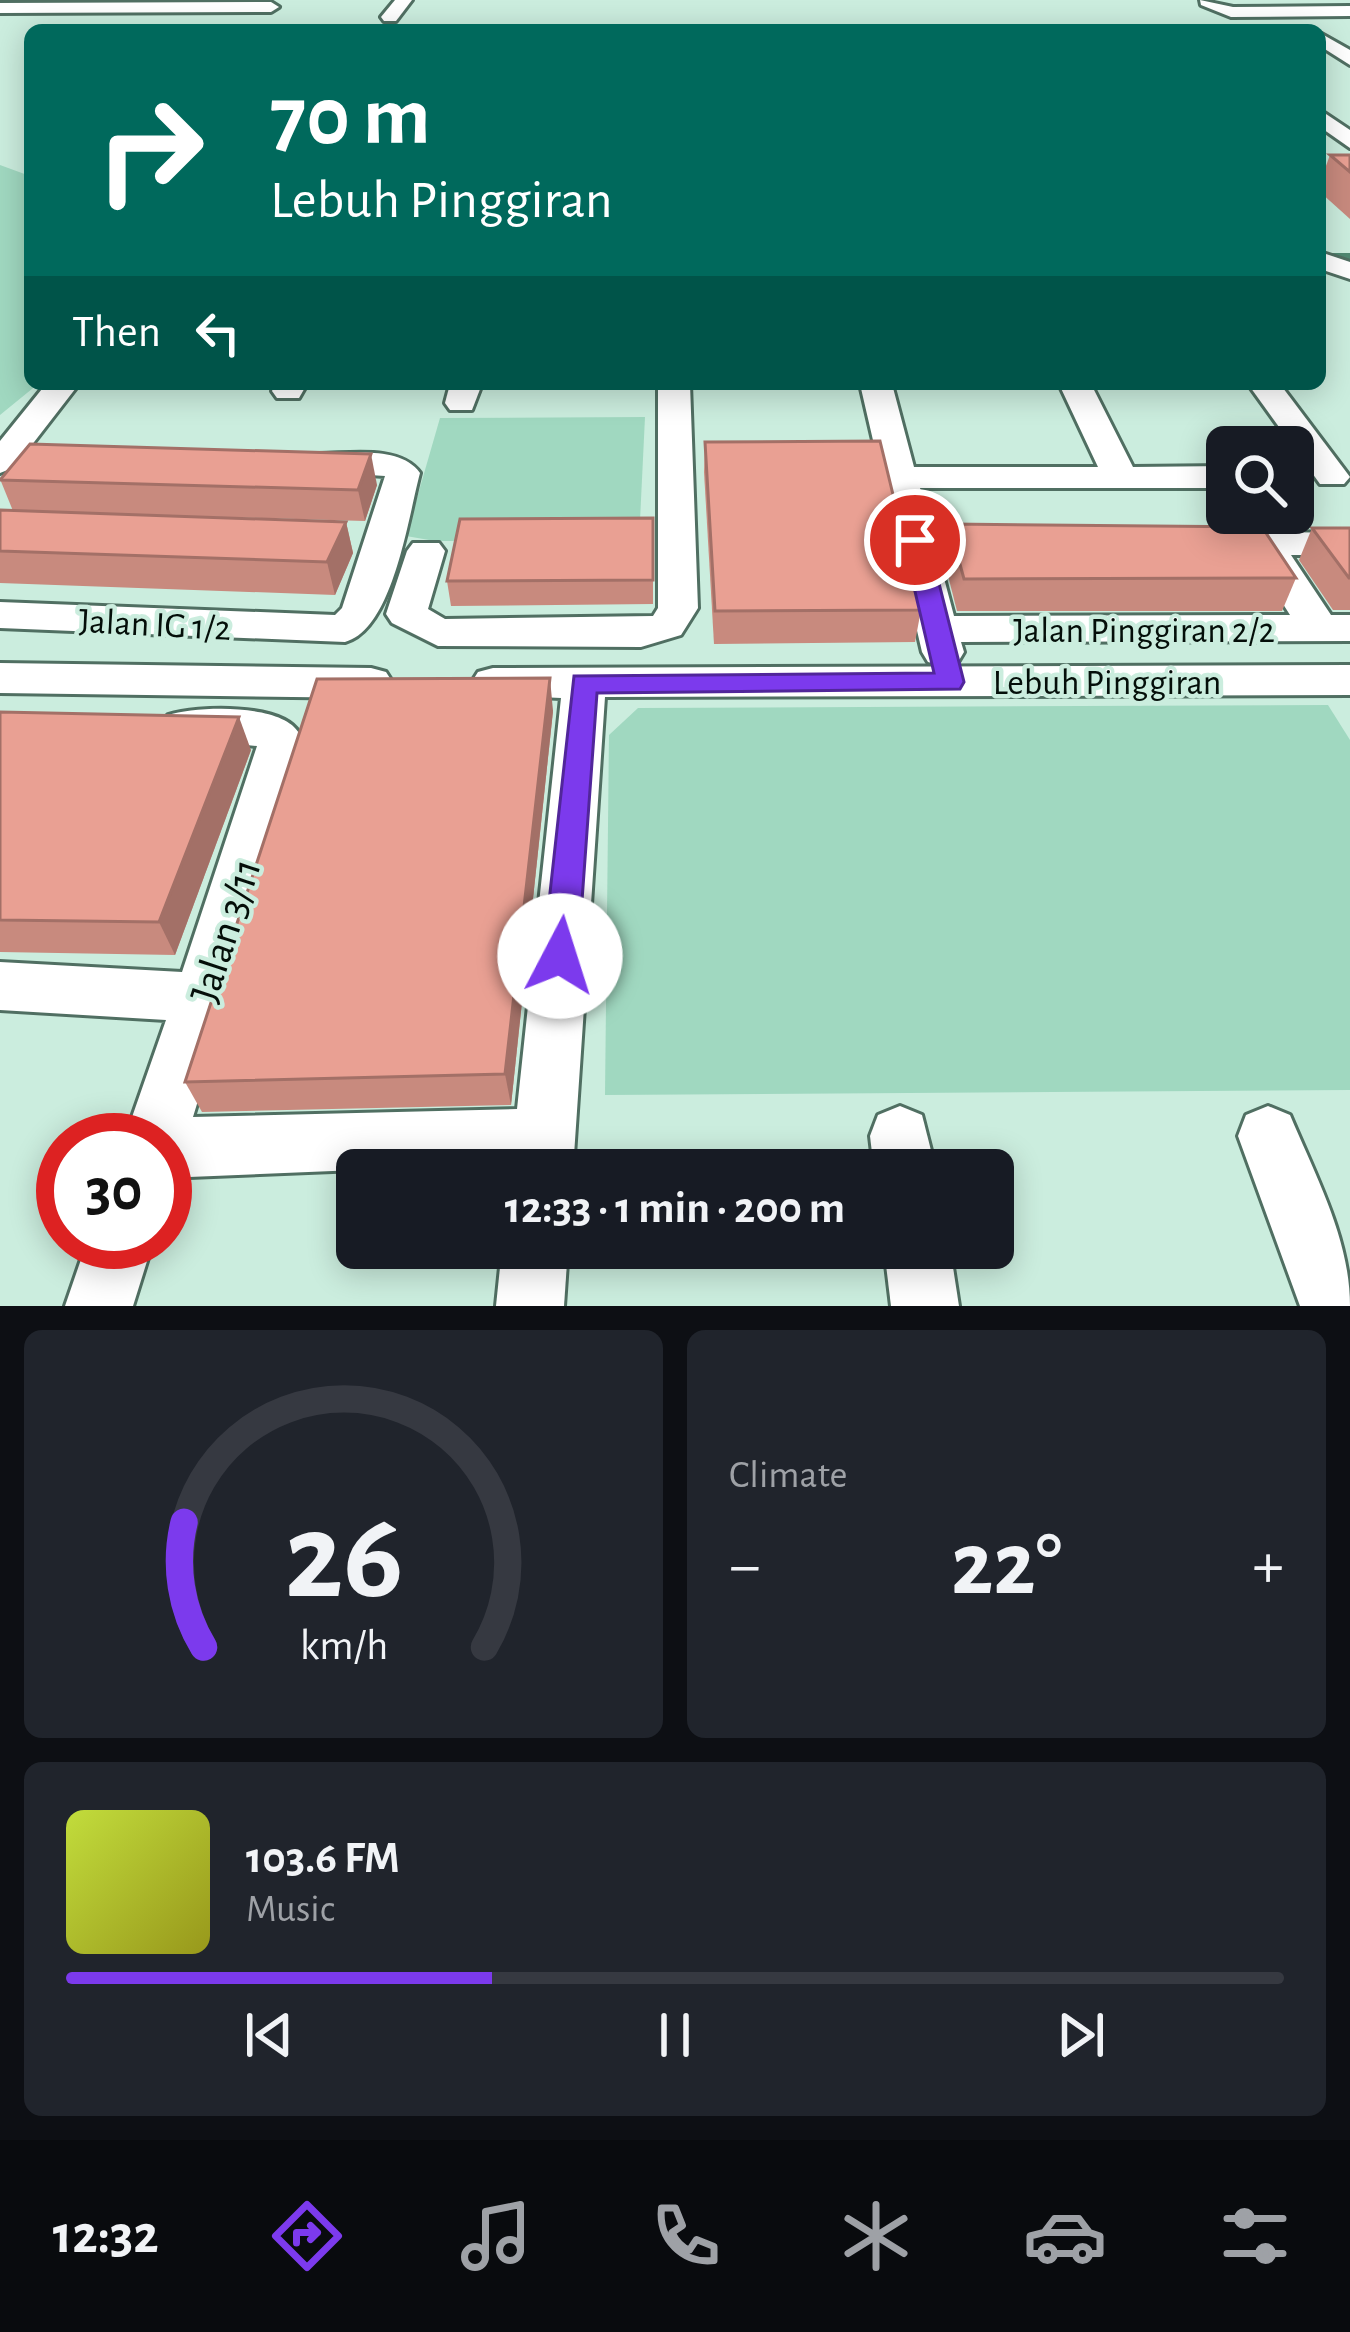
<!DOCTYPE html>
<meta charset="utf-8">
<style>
:root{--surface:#171b24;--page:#20242c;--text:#f1f3f6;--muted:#9ea1a6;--line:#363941;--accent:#7c3aed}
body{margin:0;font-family:"Alegreya Sans",sans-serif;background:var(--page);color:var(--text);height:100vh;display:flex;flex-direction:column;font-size:45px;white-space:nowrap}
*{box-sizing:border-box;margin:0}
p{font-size:39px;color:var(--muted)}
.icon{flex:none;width:66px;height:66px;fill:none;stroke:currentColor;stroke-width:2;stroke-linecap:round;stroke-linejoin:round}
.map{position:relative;height:1306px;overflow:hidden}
.drawer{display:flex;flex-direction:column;gap:24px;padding:24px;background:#0d0f14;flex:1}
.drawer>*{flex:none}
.hud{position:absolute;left:24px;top:24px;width:1302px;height:366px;border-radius:18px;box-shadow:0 6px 30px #0003;background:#00695c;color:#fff;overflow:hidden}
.tools{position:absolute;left:1206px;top:426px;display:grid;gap:24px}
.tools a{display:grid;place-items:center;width:108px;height:108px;border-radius:18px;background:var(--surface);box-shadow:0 6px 30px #0003;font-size:60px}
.speed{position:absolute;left:36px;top:1113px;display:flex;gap:24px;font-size:60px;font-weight:700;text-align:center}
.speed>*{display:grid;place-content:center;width:156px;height:156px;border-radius:50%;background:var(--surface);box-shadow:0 6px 30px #0003;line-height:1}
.speed .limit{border:18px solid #d22;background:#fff;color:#111}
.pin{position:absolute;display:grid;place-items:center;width:102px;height:102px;color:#fff;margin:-51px;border:6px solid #fff;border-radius:50%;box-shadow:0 3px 12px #0007}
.me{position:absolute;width:132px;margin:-66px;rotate:5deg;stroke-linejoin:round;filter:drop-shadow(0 0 9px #0008)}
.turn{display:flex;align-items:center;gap:42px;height:252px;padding:0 48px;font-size:54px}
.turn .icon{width:156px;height:156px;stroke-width:2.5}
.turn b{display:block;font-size:84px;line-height:102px}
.then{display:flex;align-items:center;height:114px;padding:0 48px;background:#0003;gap:24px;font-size:45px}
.big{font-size:90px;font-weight:600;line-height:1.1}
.drawer .card{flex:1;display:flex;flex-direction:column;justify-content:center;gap:18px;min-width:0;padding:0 42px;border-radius:18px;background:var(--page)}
.drawer .dial{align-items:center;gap:0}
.dial svg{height:312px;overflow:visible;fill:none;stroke:var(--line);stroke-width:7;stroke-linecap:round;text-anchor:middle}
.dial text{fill:var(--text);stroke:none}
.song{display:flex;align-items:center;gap:36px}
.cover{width:144px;height:144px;border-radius:18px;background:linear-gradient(135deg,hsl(70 70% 55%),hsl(60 70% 35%))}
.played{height:12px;border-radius:6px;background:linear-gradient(90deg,var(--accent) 35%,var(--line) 35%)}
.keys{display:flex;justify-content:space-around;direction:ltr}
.heat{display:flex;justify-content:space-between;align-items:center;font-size:66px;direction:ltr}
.drawer .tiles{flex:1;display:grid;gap:24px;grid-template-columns:1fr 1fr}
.card:last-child{grid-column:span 2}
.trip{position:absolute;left:336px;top:1149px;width:678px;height:120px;border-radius:18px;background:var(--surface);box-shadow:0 6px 30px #0003;font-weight:600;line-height:120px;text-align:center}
.tabs{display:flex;height:192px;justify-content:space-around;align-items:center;background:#090b0e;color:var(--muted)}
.tabs .icon{width:84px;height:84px}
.tabs .selected{color:var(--accent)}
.tabs b{font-size:54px;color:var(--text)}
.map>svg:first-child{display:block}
</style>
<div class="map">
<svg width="1350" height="1306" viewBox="0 0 1350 1306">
<rect width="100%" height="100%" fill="#cbedde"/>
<g fill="#a0d8c0">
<polygon points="0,165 30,176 30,384 38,384 0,415"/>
<polygon points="645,417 639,541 435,541 406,536 440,418"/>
<polygon points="1328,705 1350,740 1350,1090 605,1095 609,735 638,708"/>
</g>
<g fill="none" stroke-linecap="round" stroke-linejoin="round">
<polyline stroke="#4f8871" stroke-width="6" points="1320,256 1350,256"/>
<g stroke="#506f62" stroke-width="6">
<g id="minor">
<polygon points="395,0 412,0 396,21 384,21 381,17"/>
<polygon points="1200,0 1233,7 1350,6 1350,16 1231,17 1201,5"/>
<polygon points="0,3 271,2 279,7 271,12 0,13"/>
<polygon points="1320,33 1350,50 1350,65 1320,46"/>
<polygon points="1320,110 1350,130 1350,148 1320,127"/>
<polygon points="1320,252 1350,262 1350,279 1320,269"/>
<polygon points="46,384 79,384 31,446 88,451 93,458 88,465 15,467 0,473 0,441"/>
<polygon points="275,384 307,384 299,398 277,398 272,391"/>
<polygon points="450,384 482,384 472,410 450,410 445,403"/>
<polygon points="658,384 690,384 698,608 681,635 641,647 438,646 392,623 386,614 407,551 413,543 439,543 445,551 428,609 445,619 653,616 658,608"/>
<polygon points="860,384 892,384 914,467 1098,467 1059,384 1091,384 1133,467 1227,466 1227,488 920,488 931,529 1017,533 1023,541 1017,549 937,552 954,616 1290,615 1252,555 1203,551 1197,543 1203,535 1238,532 1226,513 1227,511 1262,513 1275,532 1350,533 1350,555 1291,555 1331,615 1350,615 1350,641 961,642 964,652 958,662 943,666 928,662 922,652"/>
<polygon points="1248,384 1280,384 1350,477 1344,484 1320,484"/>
<path d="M 319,454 C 350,454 400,445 420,473 C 408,518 393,629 345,642 L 0,628 L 0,602 L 335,615 L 342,608 L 385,476 L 307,471 L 302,464 L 307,457 Z"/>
<polygon points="0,663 371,668 386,672 393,683 386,694 371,698 0,693"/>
<path d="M 1350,665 L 1350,695 L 605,697 L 573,1170 L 357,1170 L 165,1178 L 165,1140 L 124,1140 L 166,1020 L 0,1010 L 0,962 L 182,972 L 257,746 L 168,737 L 162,726 L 168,715 C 197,706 282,703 299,733 C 304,742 302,752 301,762 L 193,1117 L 517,1109 L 561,698 L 478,694 L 471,683 L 478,672 L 493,668 Z"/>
<polygon points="900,1106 922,1115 936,1170 874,1170 870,1136 878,1115"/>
<path d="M 1268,1106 L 1290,1115 C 1316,1177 1350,1239 1350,1306 L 1300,1306 L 1238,1136 L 1246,1115 Z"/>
<polygon points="87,1242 153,1242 133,1306 65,1306"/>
<polygon points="502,1248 568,1248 564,1306 496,1306"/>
<polygon points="884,1248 950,1248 959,1306 891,1306"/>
</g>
</g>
<use href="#minor" fill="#fff" fill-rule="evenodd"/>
</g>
<g fill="#c88a7e">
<polygon points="1330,155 1350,155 1350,219 1320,192 1320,182"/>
<polygon points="705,442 921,610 915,642 714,644 704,472"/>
<polygon points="0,479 377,485 365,521 13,511"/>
<polygon points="0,510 346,522 353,553 335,595 0,583"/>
<polygon points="653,518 653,604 451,606 447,581"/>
<polygon points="949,524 1296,578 1282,611 957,611 943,556"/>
<polygon points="1312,528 1350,528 1350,610 1333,610 1299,560"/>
<polygon points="553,711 511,1105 202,1112 185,1082"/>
<polygon points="0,712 251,750 175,955 0,952"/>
</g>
<g fill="#a37067">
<polygon points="371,454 377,485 365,521 358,490"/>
<polygon points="346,522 353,553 335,595 327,562"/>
<polygon points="550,678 553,711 511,1105 505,1074"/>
<polygon points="239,717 251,750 175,955 159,922"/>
</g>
<g fill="#e9a093" stroke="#a37067" stroke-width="3">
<polygon points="1330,155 1350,155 1350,172"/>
<polygon points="880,441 921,610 715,611 705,442"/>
<polygon points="30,444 371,454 358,490 0,480"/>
<polygon points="0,510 346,522 327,562 0,551"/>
<polygon points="653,518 653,580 447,581 460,519"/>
<polygon points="949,524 1262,527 1296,578 964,579"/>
<polygon points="1312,528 1350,528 1350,578 1349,578"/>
<polygon points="550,678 505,1074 185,1082 317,679"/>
<polygon points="0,712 239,717 159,922 0,920"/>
</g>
<polygon fill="#7c3aed" stroke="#51269a" stroke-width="3" points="915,533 928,540 964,682 960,689 597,693 578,956 572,967 560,971 548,967 543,956 574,676 934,673 903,540"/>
<g text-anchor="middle" stroke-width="9" stroke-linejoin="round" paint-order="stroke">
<g font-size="36" fill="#040e09" stroke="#cbedde">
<text transform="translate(155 623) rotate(3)" y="13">Jalan IG 1/2</text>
<text x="1144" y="642">Jalan Pinggiran 2/2</text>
<text x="1107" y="694">Lebuh Pinggiran</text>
</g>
<g font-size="42" fill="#040e09" stroke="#cbedde">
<text transform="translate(224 930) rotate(-72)" y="15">Jalan 3/11</text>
</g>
</g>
</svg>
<div class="tools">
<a><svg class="icon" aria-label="search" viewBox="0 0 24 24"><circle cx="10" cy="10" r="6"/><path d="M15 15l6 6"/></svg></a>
</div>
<div class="speed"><div class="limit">30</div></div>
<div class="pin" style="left:915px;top:540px;background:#d93025"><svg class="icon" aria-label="arrive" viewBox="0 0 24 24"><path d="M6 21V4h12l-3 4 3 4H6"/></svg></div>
<svg class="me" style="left:560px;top:956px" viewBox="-20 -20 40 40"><circle r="19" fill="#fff"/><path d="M0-13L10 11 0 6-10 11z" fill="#7c3aed"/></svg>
<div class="trip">12:33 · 1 min · 200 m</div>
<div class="hud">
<div class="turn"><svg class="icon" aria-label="right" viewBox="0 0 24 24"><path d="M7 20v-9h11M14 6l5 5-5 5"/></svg><div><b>70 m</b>Lebuh Pinggiran</div></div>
<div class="then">Then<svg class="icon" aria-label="left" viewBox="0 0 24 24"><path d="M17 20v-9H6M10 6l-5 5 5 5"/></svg></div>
</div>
</div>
<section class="drawer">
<div class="tiles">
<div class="card dial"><svg viewBox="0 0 100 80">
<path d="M14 69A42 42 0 1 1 86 69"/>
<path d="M14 69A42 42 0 0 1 9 37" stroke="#7c3aed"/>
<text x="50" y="56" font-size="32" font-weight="700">26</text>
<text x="50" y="72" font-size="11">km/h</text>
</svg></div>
<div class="card"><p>Climate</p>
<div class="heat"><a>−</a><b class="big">22°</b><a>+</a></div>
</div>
<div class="card">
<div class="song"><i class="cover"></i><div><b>103.6 FM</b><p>Music</p></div></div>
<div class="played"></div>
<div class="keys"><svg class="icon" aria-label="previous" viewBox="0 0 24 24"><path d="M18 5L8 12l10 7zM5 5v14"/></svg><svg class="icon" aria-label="pause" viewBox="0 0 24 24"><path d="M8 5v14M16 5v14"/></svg><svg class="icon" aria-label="next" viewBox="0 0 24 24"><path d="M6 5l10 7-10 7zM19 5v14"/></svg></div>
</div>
</div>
</section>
<nav class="tabs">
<b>12:32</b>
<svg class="icon selected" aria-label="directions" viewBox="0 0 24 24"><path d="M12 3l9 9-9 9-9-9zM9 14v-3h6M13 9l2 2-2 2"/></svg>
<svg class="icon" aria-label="music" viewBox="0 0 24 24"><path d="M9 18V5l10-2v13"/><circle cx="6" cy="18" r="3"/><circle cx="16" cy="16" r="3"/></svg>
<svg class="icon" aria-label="phone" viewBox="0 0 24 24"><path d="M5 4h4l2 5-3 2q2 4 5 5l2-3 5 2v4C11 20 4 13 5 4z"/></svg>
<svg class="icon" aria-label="climate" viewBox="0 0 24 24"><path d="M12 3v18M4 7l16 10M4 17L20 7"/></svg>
<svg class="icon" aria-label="car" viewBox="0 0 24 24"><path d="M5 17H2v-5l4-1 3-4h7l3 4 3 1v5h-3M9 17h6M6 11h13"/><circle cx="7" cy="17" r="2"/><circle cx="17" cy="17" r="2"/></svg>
<svg class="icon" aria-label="filters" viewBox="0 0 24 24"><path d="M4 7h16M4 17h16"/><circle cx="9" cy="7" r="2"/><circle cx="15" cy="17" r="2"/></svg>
</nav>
